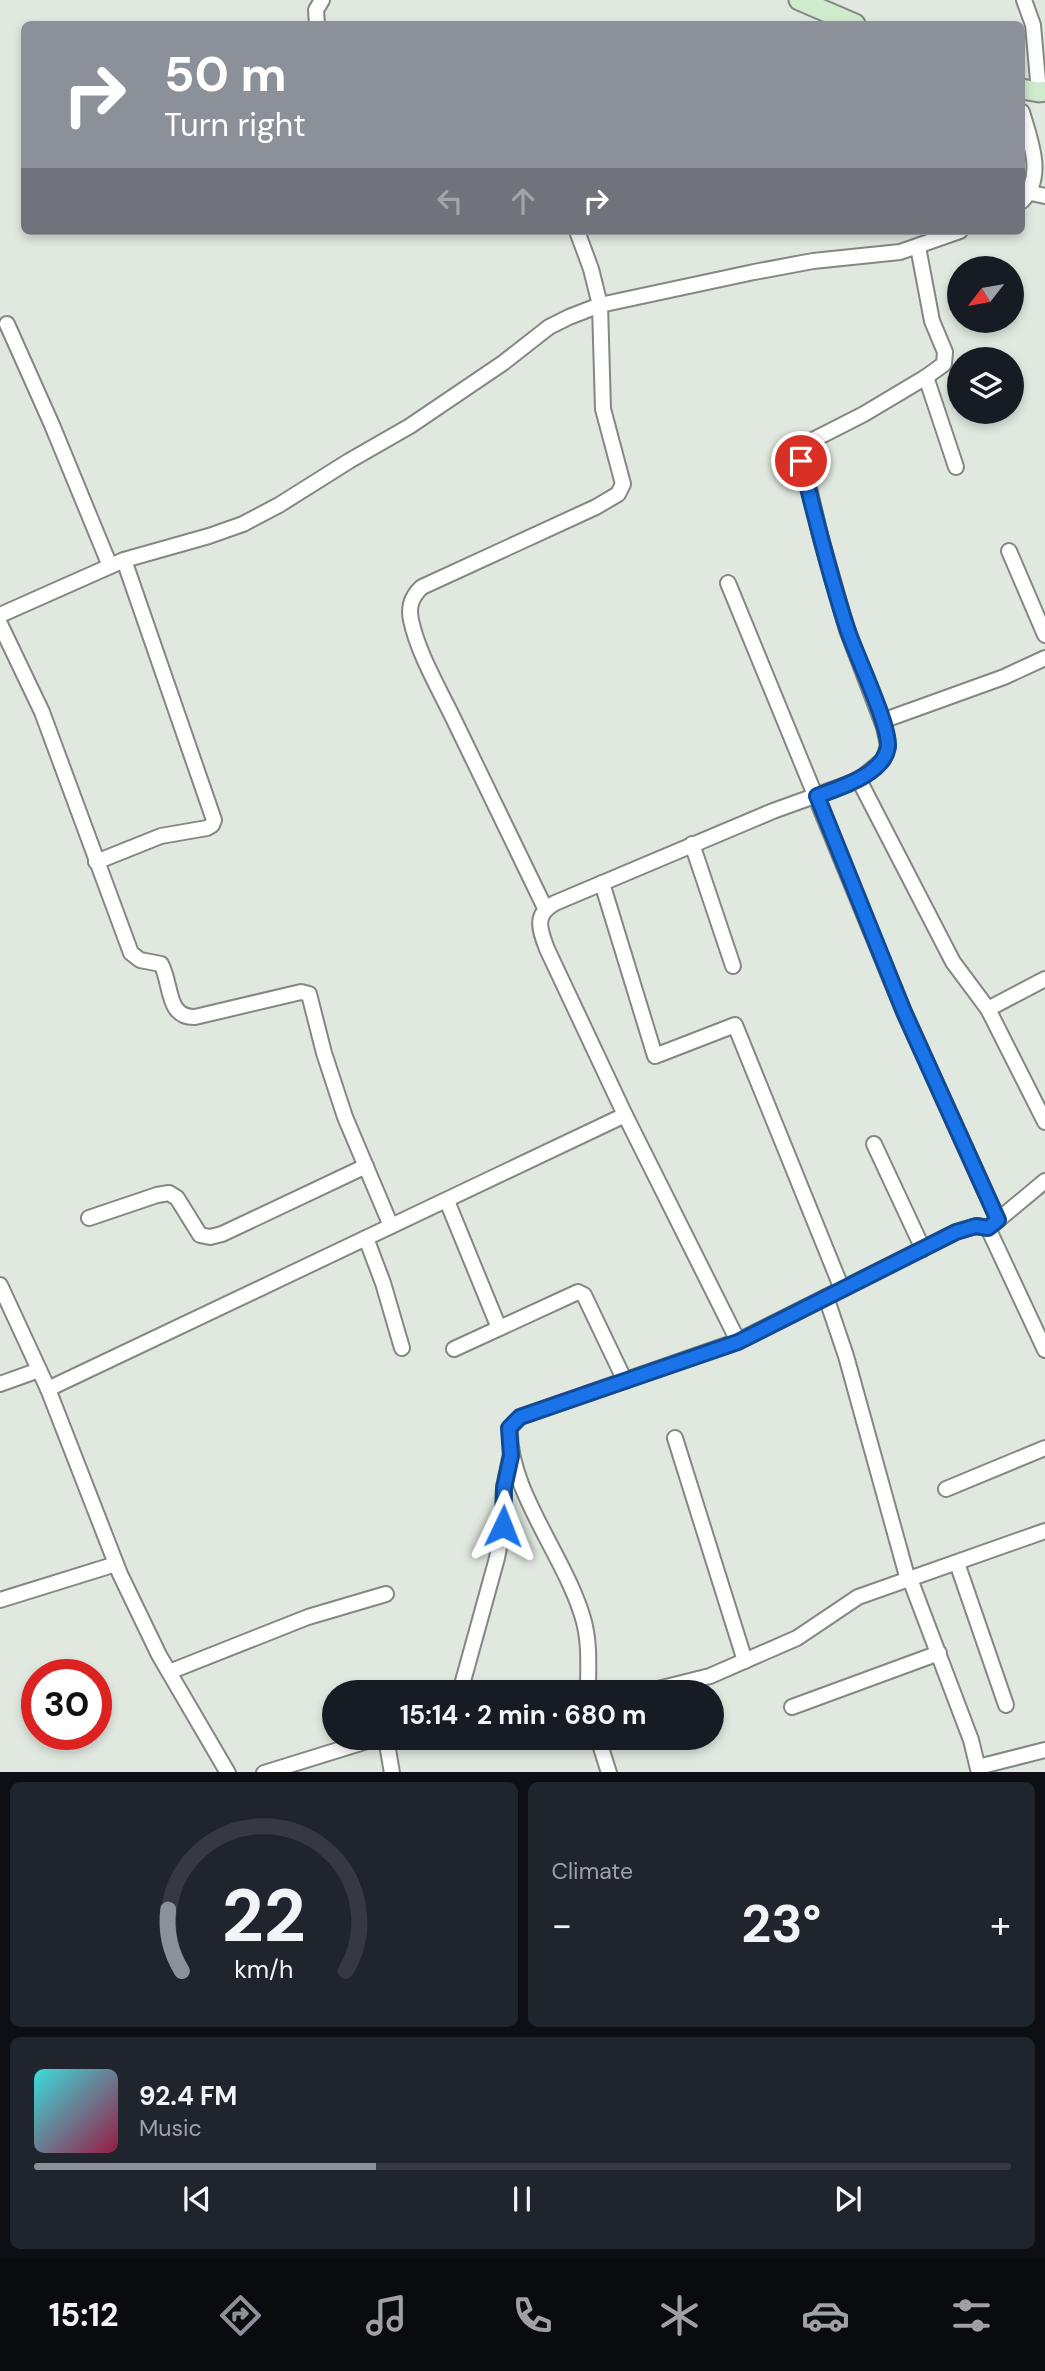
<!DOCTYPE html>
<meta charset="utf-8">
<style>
:root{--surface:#171b24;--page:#20242c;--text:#f1f3f6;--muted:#9ea1a6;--line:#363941;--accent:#8c9099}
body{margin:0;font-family:"DM Sans",sans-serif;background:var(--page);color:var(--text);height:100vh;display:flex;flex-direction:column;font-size:26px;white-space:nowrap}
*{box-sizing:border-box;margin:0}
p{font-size:23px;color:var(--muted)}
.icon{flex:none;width:38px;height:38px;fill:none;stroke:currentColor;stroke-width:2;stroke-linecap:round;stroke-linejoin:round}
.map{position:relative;height:1772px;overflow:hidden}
.details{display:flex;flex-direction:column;gap:10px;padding:10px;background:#0d0f14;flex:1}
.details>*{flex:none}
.banner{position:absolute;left:21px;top:21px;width:1004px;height:214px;border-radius:10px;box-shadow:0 4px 10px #0003;background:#8c9099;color:#fff;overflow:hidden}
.needle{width:46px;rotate:239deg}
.buttons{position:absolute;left:947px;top:256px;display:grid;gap:14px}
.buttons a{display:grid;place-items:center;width:77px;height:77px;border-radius:50%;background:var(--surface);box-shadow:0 4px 10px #0003;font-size:35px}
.speed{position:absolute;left:21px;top:1659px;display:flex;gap:14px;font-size:35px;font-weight:700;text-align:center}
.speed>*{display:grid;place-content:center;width:91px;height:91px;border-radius:50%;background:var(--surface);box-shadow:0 4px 10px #0003;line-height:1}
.speed .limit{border:10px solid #d22;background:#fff;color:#111}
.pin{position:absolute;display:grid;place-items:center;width:60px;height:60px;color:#fff;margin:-30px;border:4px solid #fff;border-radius:50%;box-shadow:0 2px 7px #0007}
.me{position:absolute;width:77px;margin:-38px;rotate:2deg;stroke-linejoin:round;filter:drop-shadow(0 0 5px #0008)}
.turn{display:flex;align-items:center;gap:24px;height:147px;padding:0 28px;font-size:32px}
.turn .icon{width:91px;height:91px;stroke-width:2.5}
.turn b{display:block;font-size:49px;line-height:60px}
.lanes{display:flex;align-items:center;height:66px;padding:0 28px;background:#0003;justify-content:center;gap:35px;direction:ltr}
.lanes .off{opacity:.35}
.big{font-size:52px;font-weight:700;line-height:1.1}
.details .card{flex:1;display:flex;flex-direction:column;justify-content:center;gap:10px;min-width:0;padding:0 24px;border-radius:10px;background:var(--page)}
.details .dial{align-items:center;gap:0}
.dial svg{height:182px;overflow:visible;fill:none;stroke:var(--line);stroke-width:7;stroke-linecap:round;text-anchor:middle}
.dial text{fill:var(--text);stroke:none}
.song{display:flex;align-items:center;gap:21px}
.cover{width:84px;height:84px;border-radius:10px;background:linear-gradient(135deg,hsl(180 70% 55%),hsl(340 70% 35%))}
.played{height:7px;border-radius:4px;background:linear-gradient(90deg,var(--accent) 35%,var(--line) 35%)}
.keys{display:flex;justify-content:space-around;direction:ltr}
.heat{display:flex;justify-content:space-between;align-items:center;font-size:38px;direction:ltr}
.details .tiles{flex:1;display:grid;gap:10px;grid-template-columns:1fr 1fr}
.card:last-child{grid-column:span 2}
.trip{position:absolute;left:322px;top:1680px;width:402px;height:70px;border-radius:35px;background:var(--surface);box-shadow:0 4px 10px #0003;font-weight:700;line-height:70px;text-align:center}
.menu{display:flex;height:112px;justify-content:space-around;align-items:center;background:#090b0e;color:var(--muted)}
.menu .icon{width:49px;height:49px}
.menu .active{color:var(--accent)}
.menu b{font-size:32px;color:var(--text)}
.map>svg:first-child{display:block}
</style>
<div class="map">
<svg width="1045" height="1773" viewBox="0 0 1045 1773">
<rect width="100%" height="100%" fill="#e0e8df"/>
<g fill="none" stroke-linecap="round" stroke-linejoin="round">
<g stroke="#828981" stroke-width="18">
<g id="minor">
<polyline points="1024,0 1033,25 1039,92"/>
<polyline points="317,24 316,10 322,0"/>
<path d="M 1022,112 C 1031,143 1045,176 1022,201"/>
<polyline points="1031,193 1045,196"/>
<polyline points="7,324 52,425 110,566"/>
<polyline points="926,377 956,467"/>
<polyline points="1009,551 1045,635"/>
<polyline points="728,583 904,1012 998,1220"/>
<polyline points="0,615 124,560 209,536 243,524 279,505 349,461 410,426 503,363 549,327 569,317 600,305 754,272 813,261 900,252 960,231"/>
<path d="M 0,624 L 42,712 L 131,953 L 140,960 L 161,964 C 172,984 166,1018 195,1017 L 301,992 L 309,994 L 324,1053 L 345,1117 L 391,1226"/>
<polyline points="882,721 1004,677 1045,658"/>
<polyline points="859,780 953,962 988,1009 1045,1122"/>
<polyline points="692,844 733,966"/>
<polyline points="96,862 161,836 207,828 212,825 214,820 124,560"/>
<polyline points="602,883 655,1056 735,1025 842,1289"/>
<path d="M 545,908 C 515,847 486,785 456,724 C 441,692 418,654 411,620 C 408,606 412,596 422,587 L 596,507 L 618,494 L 623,484 L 603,409 L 600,305 L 591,269 L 577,231"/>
<polyline points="988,1009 1045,979"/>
<polyline points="874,1144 923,1249"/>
<polyline points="447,1201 499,1328"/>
<polyline points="89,1218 157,1195 169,1193 177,1198 200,1235 210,1237 222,1234 366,1166"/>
<polyline points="992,1225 1045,1181"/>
<polyline points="366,1238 383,1283 402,1348"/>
<polyline points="0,1285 48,1389 120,1574 159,1655 228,1773"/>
<polyline points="826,1297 846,1356 908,1580"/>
<path d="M 738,1341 L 625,1115 L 547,949 C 540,930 533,915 555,903 L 773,811 L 859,780 L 883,760 L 888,746 L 884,727 L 847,630 L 820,535 L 801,453 L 803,446 L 809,442 L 864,414 L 926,377 L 944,364 L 945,352 L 932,321 L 918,247"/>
<polyline points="454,1349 578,1292 584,1295 625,1381"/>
<polyline points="0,1384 39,1370"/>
<polyline points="48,1389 625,1115"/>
<polyline points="675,1438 745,1661"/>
<polyline points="946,1489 1045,1448"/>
<polyline points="957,1563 1006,1705"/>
<polyline points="910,1579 971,1740 979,1773"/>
<polyline points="0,1600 116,1564"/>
<polyline points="169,1672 308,1617 386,1594"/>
<polyline points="460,1692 497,1558 503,1526 504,1487 510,1458"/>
<path d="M 588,1692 C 588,1669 590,1645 584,1622 C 568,1560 507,1490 510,1428 L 520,1417 L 738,1341 L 956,1232 L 976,1226 L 988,1228 L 1045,1350"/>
<polyline points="646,1692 710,1676 797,1638 858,1597 1045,1531"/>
<polyline points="792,1707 939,1653"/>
<polyline points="386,1738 392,1773"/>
<polyline points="598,1738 609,1773"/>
<polyline points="978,1767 1045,1750"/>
<polyline points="264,1773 377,1738"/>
</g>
</g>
<g stroke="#828981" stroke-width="23">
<g id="secondary">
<polyline points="799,0 855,24"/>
<polyline points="1022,89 1039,92 1045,91"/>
</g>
</g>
<use href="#minor" stroke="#fff" stroke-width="14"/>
<use href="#secondary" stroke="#cfeacc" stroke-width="19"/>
</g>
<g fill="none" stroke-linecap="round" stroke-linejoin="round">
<g stroke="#114b97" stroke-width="18">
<path id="route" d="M 503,1526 L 504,1488 L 511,1456 L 509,1428 L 520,1417 L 738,1342 L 956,1232 L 976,1226 L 988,1228 L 998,1220 L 904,1012 L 817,796 C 839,788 885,774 888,746 C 889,724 856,655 848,631 C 829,575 816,518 801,461"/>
</g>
<use href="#route" stroke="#1a73e8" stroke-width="12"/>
</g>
</svg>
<div class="buttons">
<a><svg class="needle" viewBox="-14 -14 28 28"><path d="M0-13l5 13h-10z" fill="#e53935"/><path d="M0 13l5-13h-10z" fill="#9ea1a6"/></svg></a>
<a><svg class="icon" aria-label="layers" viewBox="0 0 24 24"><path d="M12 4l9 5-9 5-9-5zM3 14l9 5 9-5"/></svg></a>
</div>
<div class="speed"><div class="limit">30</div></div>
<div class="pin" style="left:801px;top:461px;background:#d93025"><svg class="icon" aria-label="arrive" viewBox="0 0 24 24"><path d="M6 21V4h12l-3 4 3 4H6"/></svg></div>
<svg class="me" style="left:503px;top:1526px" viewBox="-20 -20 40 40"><path d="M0-17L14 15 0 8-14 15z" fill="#1a73e8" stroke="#fff" stroke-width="4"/></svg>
<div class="trip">15:14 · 2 min · 680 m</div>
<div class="banner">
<div class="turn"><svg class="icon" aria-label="right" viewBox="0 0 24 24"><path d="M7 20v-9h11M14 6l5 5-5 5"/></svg><div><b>50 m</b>Turn right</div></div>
<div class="lanes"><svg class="icon off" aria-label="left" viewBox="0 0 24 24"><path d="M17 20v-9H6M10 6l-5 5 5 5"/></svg><svg class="icon off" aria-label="ahead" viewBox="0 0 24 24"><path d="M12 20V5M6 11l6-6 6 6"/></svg><svg class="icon" aria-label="right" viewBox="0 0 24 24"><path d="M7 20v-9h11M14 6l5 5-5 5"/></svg></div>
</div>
</div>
<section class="details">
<div class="tiles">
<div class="card dial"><svg viewBox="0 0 100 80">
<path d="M14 69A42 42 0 1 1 86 69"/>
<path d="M14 69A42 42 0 0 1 8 42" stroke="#8c9099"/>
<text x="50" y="56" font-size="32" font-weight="700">22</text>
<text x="50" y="72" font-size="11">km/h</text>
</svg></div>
<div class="card"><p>Climate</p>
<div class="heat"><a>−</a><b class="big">23°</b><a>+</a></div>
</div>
<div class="card">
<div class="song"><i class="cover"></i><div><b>92.4 FM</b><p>Music</p></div></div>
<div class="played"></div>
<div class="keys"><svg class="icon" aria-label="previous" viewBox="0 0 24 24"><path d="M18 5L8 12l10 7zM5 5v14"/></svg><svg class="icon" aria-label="pause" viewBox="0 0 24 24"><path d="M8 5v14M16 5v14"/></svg><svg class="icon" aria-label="next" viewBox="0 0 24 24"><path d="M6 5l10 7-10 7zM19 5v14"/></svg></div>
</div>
</div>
</section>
<nav class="menu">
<b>15:12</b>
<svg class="icon active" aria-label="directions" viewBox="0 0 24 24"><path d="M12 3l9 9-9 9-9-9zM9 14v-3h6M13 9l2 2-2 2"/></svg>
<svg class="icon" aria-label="music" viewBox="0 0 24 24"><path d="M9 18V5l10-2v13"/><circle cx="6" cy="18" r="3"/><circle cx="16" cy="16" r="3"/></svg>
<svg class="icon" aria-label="phone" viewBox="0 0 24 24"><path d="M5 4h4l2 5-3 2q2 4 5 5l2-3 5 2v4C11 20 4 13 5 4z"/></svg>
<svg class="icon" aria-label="climate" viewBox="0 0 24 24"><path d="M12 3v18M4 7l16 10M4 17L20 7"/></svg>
<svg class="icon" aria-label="car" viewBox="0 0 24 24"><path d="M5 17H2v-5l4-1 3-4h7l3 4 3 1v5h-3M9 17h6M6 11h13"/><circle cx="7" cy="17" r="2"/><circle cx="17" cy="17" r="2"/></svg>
<svg class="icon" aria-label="filters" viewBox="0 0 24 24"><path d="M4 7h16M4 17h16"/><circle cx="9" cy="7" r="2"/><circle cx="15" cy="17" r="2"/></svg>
</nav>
